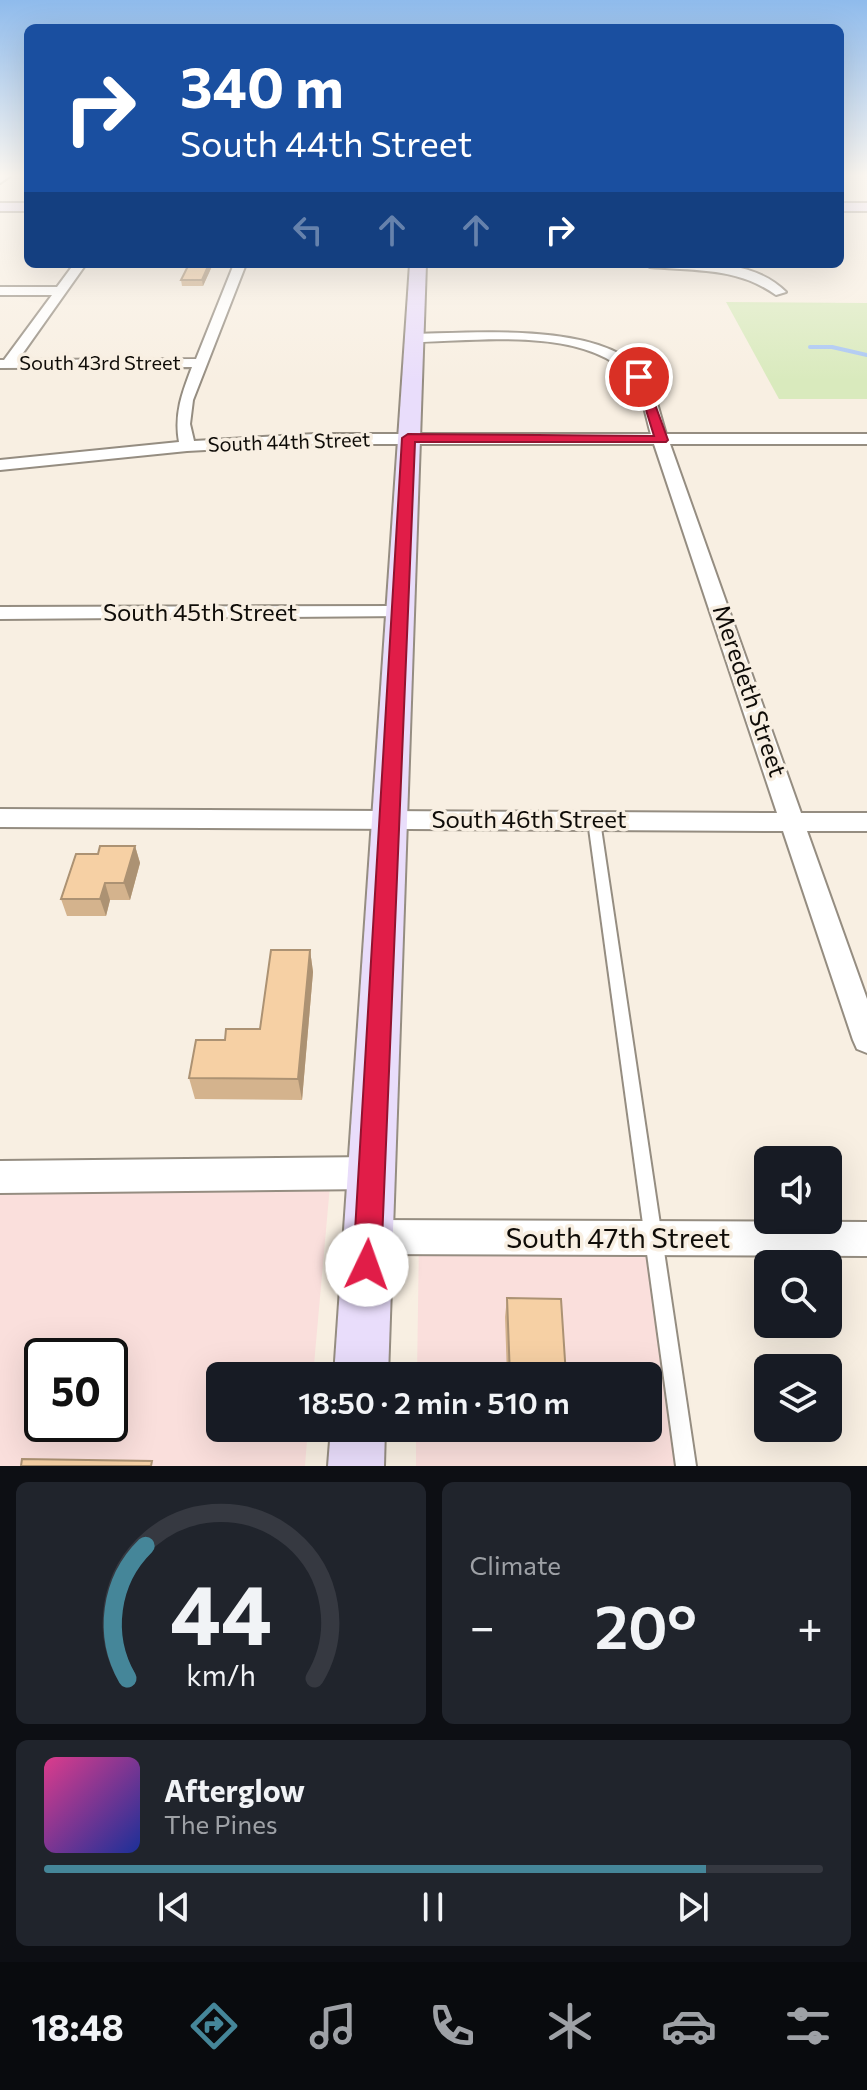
<!DOCTYPE html>
<meta charset="utf-8">
<style>
:root{--surface:#171b24;--page:#20242c;--text:#f1f3f6;--muted:#9ea1a6;--line:#363941;--accent:#458699}
body{margin:0;font-family:Commissioner,sans-serif;background:var(--page);color:var(--text);height:100vh;display:flex;flex-direction:column;font-size:30px;white-space:nowrap}
*{box-sizing:border-box;margin:0}
p{font-size:26px;color:var(--muted)}
.icon{flex:none;width:44px;height:44px;fill:none;stroke:currentColor;stroke-width:2;stroke-linecap:round;stroke-linejoin:round}
.map{position:relative;height:1466px;overflow:hidden}
.details{display:flex;flex-direction:column;gap:16px;padding:16px;background:#0d0f14;flex:1}
.details>*{flex:none}
.top-card{position:absolute;left:24px;top:24px;width:820px;height:244px;border-radius:12px;box-shadow:0 8px 32px #0002;background:#1a4fa0;color:#fff;overflow:hidden}
.fabs{position:absolute;left:754px;top:1146px;display:grid;gap:16px}
.fabs a{display:grid;place-items:center;width:88px;height:88px;border-radius:12px;background:var(--surface);box-shadow:0 8px 32px #0002;font-size:40px}
.speed{position:absolute;left:24px;top:1338px;display:flex;gap:16px;font-size:40px;font-weight:700;text-align:center}
.speed>*{display:grid;place-content:center;width:104px;height:104px;border-radius:50%;background:var(--surface);box-shadow:0 8px 32px #0002;line-height:1}
.speed .limit{border:4px solid #111;border-radius:12px;background:#fff;color:#111}
.pin{position:absolute;display:grid;place-items:center;width:68px;height:68px;color:#fff;margin:-34px;border:4px solid #fff;border-radius:50%;box-shadow:0 2px 8px #0007}
.me{position:absolute;width:88px;margin:-44px;rotate:3deg;stroke-linejoin:round;filter:drop-shadow(0 0 6px #0008)}
.turn{display:flex;align-items:center;gap:28px;height:168px;padding:0 24px;font-size:36px}
.turn .icon{width:104px;height:104px;stroke-width:2.5}
.turn b{display:block;font-size:56px;line-height:68px}
.lanes{display:flex;align-items:center;height:76px;padding:0 24px;background:#0003;justify-content:center;gap:40px;direction:ltr}
.lanes .off{opacity:.35}
.big{font-size:60px;font-weight:600;line-height:1.1}
.details .widget{flex:1;display:flex;flex-direction:column;justify-content:center;gap:12px;min-width:0;padding:0 28px;border-radius:12px;background:var(--page)}
.details .dial{align-items:center;gap:0}
.dial svg{height:208px;overflow:visible;fill:none;stroke:var(--line);stroke-width:7;stroke-linecap:round;text-anchor:middle}
.dial text{fill:var(--text);stroke:none}
.song{display:flex;align-items:center;gap:24px}
.cover{width:96px;height:96px;border-radius:12px;background:linear-gradient(135deg,hsl(330 70% 55%),hsl(230 70% 35%))}
.played{height:8px;border-radius:4px;background:linear-gradient(90deg,var(--accent) 85%,var(--line) 85%)}
.keys{display:flex;justify-content:space-around;direction:ltr}
.heat{display:flex;justify-content:space-between;align-items:center;font-size:44px;direction:ltr}
.details .tiles{flex:1;display:grid;gap:16px;grid-template-columns:1fr 1fr}
.widget:last-child{grid-column:span 2}
.trip{position:absolute;left:206px;top:1362px;width:456px;height:80px;border-radius:12px;background:var(--surface);box-shadow:0 8px 32px #0002;font-weight:600;line-height:80px;text-align:center}
.menu{display:flex;height:128px;justify-content:space-around;align-items:center;background:#090b0e;color:var(--muted)}
.menu .icon{width:56px;height:56px}
.menu .on{color:var(--accent)}
.menu b{font-size:36px;color:var(--text)}
.map>svg:first-child{display:block}
</style>
<div class="map">
<svg width="867" height="1466" viewBox="0 0 867 1466">
<rect width="100%" height="100%" fill="#f8efe2"/>
<g fill="#fadfdc" fill-rule="evenodd">
<path d="M 331,1174 L 313,1376 L 220,1376 L 220,1428 L 308,1428 L 305,1466 L 0,1466 L 0,1177 ZM 42,1356 L 110,1356 L 110,1424 L 42,1424 Z"/>
<polygon points="419,1237 655,1238 686,1466 416,1466 416,1428 648,1428 648,1376 417,1376"/>
</g>
<polygon fill="#d9eabd" points="726,302 867,303 867,399 779,399"/>
<g fill="none" stroke-linecap="round" stroke-linejoin="round">
<polyline stroke="#a9c6f3" stroke-width="4" points="810,347 832,347 867,355"/>
<g stroke="#958d81" stroke-width="4">
<polygon id="lane" points="594,817 598,818 600,821 696,1466 676,1466 588,821 590,818"/>
</g>
<g stroke="#958d81" stroke-width="4">
<g id="street">
<polygon points="0,176 10,176 0,183"/>
<path d="M 74,264 L 86,264 L 18,360 L 196,359 L 234,264 L 246,264 L 193,400 L 190,424 L 194,441 L 315,434 L 651,434 C 646,418 642,389 630,376 C 583,326 477,341 414,342 L 407,338 L 414,334 C 471,333 609,321 645,376 C 656,392 660,416 666,434 L 867,434 L 867,444 L 670,444 L 801,813 L 867,813 L 867,831 L 807,831 L 867,999 L 867,1053 L 857,1049 L 853,1040 L 783,831 L 0,827 L 0,809 L 777,813 L 654,444 L 315,444 L 187,451 L 0,470 L 0,460 L 179,442 C 174,414 182,393 192,367 L 0,368 L 0,360 L 4,360 L 52,295 L 0,295 L 0,287 L 57,287 Z"/>
<path d="M 644,264 C 691,264 750,256 786,292 L 776,295 C 737,267 695,271 650,267 Z"/>
<polygon points="400,606 407,608 410,612 407,616 0,619 0,607"/>
<polygon points="372,1157 383,1162 388,1173 383,1184 372,1189 0,1193 0,1161"/>
<polygon points="368,1220 867,1222 867,1256 368,1254 356,1249 351,1237 356,1225"/>
</g>
</g>
<g stroke="#958d81" stroke-width="4">
<g id="secondary">
<rect x="0" y="203" width="28" height="8"/>
<rect x="840" y="203" width="27" height="8"/>
<polygon points="410,264 426,264 388,1376 334,1376"/>
<polygon points="331,1428 385,1428 384,1466 328,1466"/>
</g>
</g>
<use href="#lane" fill="#fff" fill-rule="evenodd"/>
<use href="#street" fill="#fff" fill-rule="evenodd"/>
<use href="#secondary" fill="#e9ddfb" fill-rule="evenodd"/>
</g>
<g fill="#d4b38d">
<polygon points="213,264 203,286 182,286 181,280"/>
<polygon points="135,846 140,863 130,900 110,900 106,916 67,916 61,899 98,854"/>
<polygon points="310,950 313,972 302,1100 195,1099 189,1078 260,1029"/>
<polygon points="507,1298 566,1376 507,1376 505,1317"/>
<polygon points="509,1428 566,1428 564,1435 509,1433"/>
</g>
<g fill="#ac9273">
<polygon points="209,264 213,264 203,286 202,280"/>
<polygon points="135,846 140,863 130,900 124,883"/>
<polygon points="105,883 110,900 106,916 100,899"/>
<polygon points="310,950 313,972 302,1100 298,1079"/>
</g>
<g fill="#f6d0a4" stroke="#ac9273" stroke-width="2">
<polygon points="189,264 209,264 202,280 181,280"/>
<polygon points="100,846 135,846 124,883 105,883 100,899 61,899 76,854 98,854"/>
<polygon points="271,950 310,950 298,1079 189,1078 196,1040 225,1040 226,1029 260,1029"/>
<polygon points="507,1298 561,1299 566,1376 510,1376"/>
<polygon points="22,1459 152,1461 151,1466 21,1466"/>
</g>
<linearGradient id="sky" x2="0" y2="1"><stop stop-color="#8fbbec"/><stop offset="0.46" stop-color="#fcf8f2"/><stop offset="1" stop-color="#fcf8f2" stop-opacity="0"/></linearGradient>
<rect width="867" height="381" fill="url(#sky)"/>
<polygon fill="#e11d48" stroke="#92132f" stroke-width="2" points="635,374 645,377 668,440 666,442 415,442 381,1265 377,1275 367,1279 357,1275 353,1265 402,438 408,434 654,436"/>
<g text-anchor="middle" stroke-width="7" stroke-linejoin="round" paint-order="stroke">
<g font-size="20" fill="#0f0c08" stroke="#f8efe2">
<text x="100" y="370">South 43rd Street</text>
<text transform="translate(289 442) rotate(-2)" y="7">South 44th Street</text>
</g>
<g font-size="24" fill="#0f0c08" stroke="#f8efe2">
<text x="200" y="621">South 45th Street</text>
<text transform="translate(749 691) rotate(71)" y="8">Meredeth Street</text>
<text x="529" y="828">South 46th Street</text>
</g>
<g font-size="28" fill="#0f0c08" stroke="#f8efe2">
<text x="618" y="1248">South 47th Street</text>
</g>
</g>
</svg>
<div class="fabs">
<a><svg class="icon" aria-label="sound" viewBox="0 0 24 24"><path d="M4 9h4l5-4v14l-5-4H4zM17 9q2 3 0 6"/></svg></a>
<a><svg class="icon" aria-label="search" viewBox="0 0 24 24"><circle cx="10" cy="10" r="6"/><path d="M15 15l6 6"/></svg></a>
<a><svg class="icon" aria-label="layers" viewBox="0 0 24 24"><path d="M12 4l9 5-9 5-9-5zM3 14l9 5 9-5"/></svg></a>
</div>
<div class="speed"><div class="limit">50</div></div>
<div class="pin" style="left:639px;top:377px;background:#d93025"><svg class="icon" aria-label="arrive" viewBox="0 0 24 24"><path d="M6 21V4h12l-3 4 3 4H6"/></svg></div>
<svg class="me" style="left:367px;top:1265px" viewBox="-20 -20 40 40"><circle r="19" fill="#fff"/><path d="M0-13L10 11 0 6-10 11z" fill="#e11d48"/></svg>
<div class="trip">18:50 · 2 min · 510 m</div>
<div class="top-card">
<div class="turn"><svg class="icon" aria-label="right" viewBox="0 0 24 24"><path d="M7 20v-9h11M14 6l5 5-5 5"/></svg><div><b>340 m</b>South 44th Street</div></div>
<div class="lanes"><svg class="icon off" aria-label="left" viewBox="0 0 24 24"><path d="M17 20v-9H6M10 6l-5 5 5 5"/></svg><svg class="icon off" aria-label="ahead" viewBox="0 0 24 24"><path d="M12 20V5M6 11l6-6 6 6"/></svg><svg class="icon off" aria-label="ahead" viewBox="0 0 24 24"><path d="M12 20V5M6 11l6-6 6 6"/></svg><svg class="icon" aria-label="right" viewBox="0 0 24 24"><path d="M7 20v-9h11M14 6l5 5-5 5"/></svg></div>
</div>
</div>
<section class="details">
<div class="tiles">
<div class="widget dial"><svg viewBox="0 0 100 80">
<path d="M14 69A42 42 0 1 1 86 69"/>
<path d="M14 69A42 42 0 0 1 21 18" stroke="#458699"/>
<text x="50" y="56" font-size="32" font-weight="700">44</text>
<text x="50" y="72" font-size="11">km/h</text>
</svg></div>
<div class="widget"><p>Climate</p>
<div class="heat"><a>−</a><b class="big">20°</b><a>+</a></div>
</div>
<div class="widget">
<div class="song"><i class="cover"></i><div><b>Afterglow</b><p>The Pines</p></div></div>
<div class="played"></div>
<div class="keys"><svg class="icon" aria-label="previous" viewBox="0 0 24 24"><path d="M18 5L8 12l10 7zM5 5v14"/></svg><svg class="icon" aria-label="pause" viewBox="0 0 24 24"><path d="M8 5v14M16 5v14"/></svg><svg class="icon" aria-label="next" viewBox="0 0 24 24"><path d="M6 5l10 7-10 7zM19 5v14"/></svg></div>
</div>
</div>
</section>
<nav class="menu">
<b>18:48</b>
<svg class="icon on" aria-label="directions" viewBox="0 0 24 24"><path d="M12 3l9 9-9 9-9-9zM9 14v-3h6M13 9l2 2-2 2"/></svg>
<svg class="icon" aria-label="music" viewBox="0 0 24 24"><path d="M9 18V5l10-2v13"/><circle cx="6" cy="18" r="3"/><circle cx="16" cy="16" r="3"/></svg>
<svg class="icon" aria-label="phone" viewBox="0 0 24 24"><path d="M5 4h4l2 5-3 2q2 4 5 5l2-3 5 2v4C11 20 4 13 5 4z"/></svg>
<svg class="icon" aria-label="climate" viewBox="0 0 24 24"><path d="M12 3v18M4 7l16 10M4 17L20 7"/></svg>
<svg class="icon" aria-label="car" viewBox="0 0 24 24"><path d="M5 17H2v-5l4-1 3-4h7l3 4 3 1v5h-3M9 17h6M6 11h13"/><circle cx="7" cy="17" r="2"/><circle cx="17" cy="17" r="2"/></svg>
<svg class="icon" aria-label="filters" viewBox="0 0 24 24"><path d="M4 7h16M4 17h16"/><circle cx="9" cy="7" r="2"/><circle cx="15" cy="17" r="2"/></svg>
</nav>
